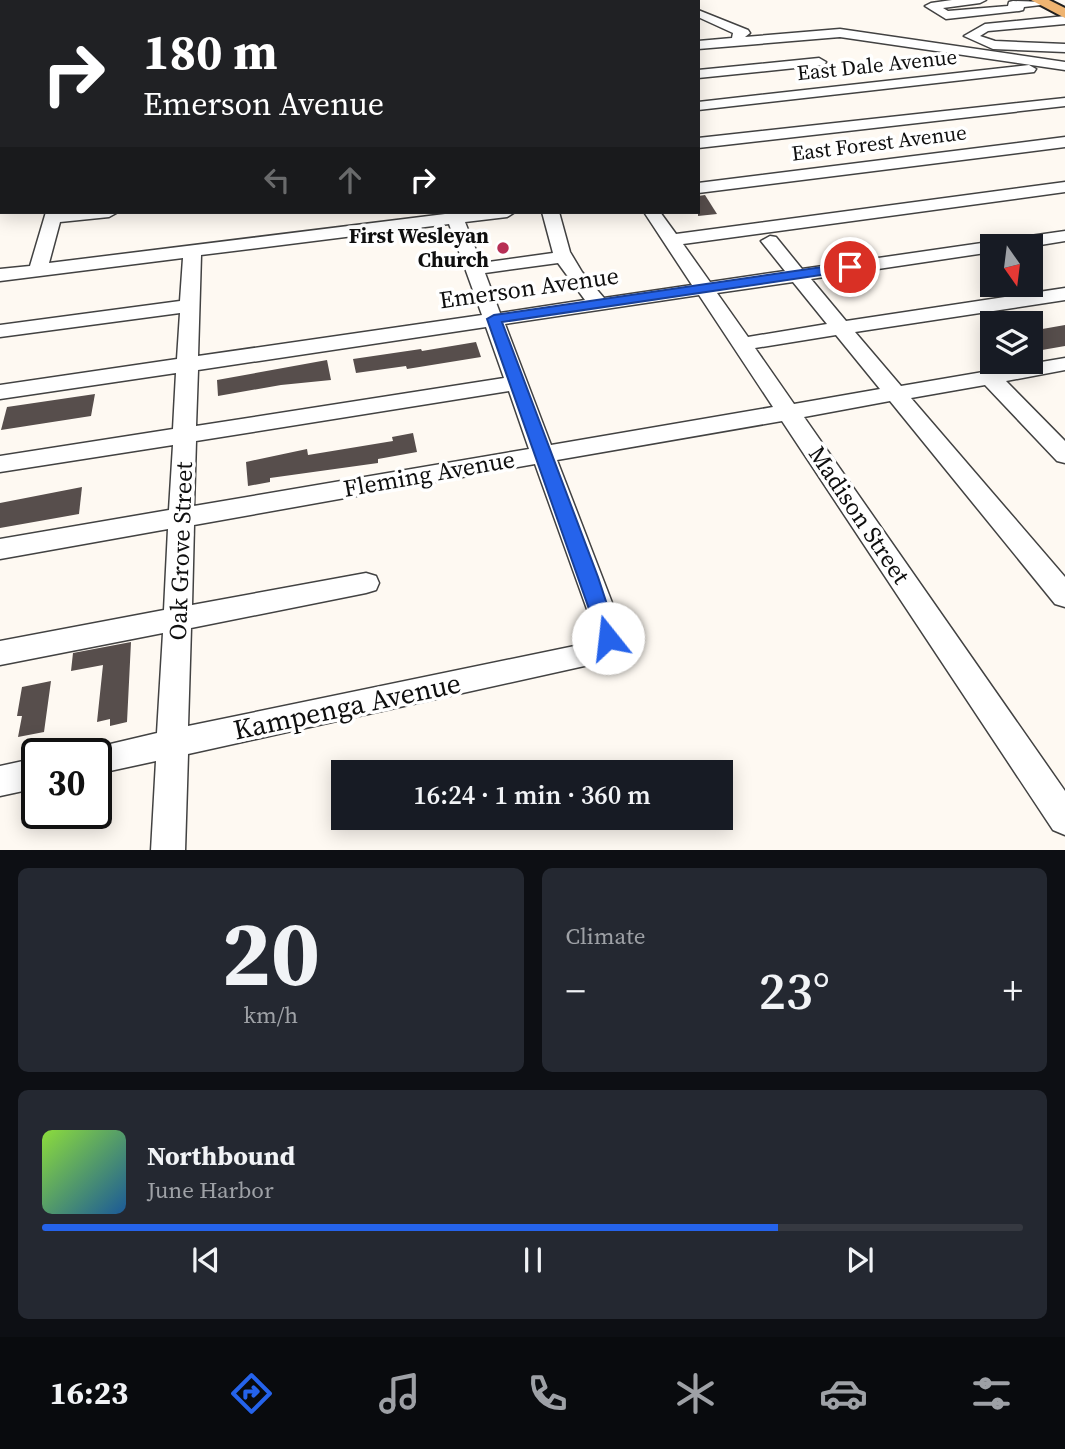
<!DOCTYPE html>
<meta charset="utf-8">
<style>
:root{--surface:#171b24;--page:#242831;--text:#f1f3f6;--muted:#9ea1a6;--line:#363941;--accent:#2563eb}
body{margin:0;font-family:"Source Serif 4",serif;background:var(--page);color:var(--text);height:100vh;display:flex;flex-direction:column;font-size:26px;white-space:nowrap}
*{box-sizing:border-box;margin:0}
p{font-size:23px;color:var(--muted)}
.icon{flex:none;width:38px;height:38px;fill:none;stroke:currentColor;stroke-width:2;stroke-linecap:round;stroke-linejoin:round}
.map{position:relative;height:850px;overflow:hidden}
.sheet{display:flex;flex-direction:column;gap:18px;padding:18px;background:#0d0f14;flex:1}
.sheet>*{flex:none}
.top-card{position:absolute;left:0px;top:0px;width:700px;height:214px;box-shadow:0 4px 18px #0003;background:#202124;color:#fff;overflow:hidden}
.needle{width:46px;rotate:166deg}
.fabs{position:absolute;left:980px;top:234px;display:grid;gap:14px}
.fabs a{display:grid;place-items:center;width:63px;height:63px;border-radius:0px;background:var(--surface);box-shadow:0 4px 18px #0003;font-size:35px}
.speed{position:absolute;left:21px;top:738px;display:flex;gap:14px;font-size:35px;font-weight:700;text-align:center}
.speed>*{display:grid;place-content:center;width:91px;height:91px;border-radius:50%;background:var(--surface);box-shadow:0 4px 18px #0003;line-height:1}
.speed .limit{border:4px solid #111;border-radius:10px;background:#fff;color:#111}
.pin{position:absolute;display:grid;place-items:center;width:60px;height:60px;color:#fff;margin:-30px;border:4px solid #fff;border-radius:50%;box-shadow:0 2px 7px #0007}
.me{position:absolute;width:77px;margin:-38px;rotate:344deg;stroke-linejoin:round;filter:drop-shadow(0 0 5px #0008)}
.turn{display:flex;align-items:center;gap:24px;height:147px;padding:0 28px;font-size:32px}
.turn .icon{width:91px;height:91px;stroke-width:2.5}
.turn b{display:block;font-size:49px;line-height:60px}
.lanes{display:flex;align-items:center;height:66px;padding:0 28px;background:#0003;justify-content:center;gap:35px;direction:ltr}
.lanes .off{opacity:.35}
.big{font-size:52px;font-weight:600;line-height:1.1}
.sheet .tile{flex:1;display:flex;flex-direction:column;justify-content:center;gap:10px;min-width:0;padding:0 24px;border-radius:10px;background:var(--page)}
.sheet .dial{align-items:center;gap:0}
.dial b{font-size:91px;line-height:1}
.song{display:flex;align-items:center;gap:21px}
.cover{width:84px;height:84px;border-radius:10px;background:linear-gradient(135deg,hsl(90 70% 55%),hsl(210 70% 35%))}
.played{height:7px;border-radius:4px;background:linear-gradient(90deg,var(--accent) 75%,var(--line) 75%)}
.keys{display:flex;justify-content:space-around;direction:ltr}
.heat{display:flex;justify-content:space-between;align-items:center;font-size:38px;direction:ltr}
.sheet .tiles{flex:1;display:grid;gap:18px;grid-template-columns:1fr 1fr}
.tile:last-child{grid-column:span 2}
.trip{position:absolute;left:331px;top:760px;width:402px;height:70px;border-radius:0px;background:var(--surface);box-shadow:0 4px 18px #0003;font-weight:600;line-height:70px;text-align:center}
.dock{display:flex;height:112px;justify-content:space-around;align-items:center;background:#090b0e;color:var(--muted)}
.dock .icon{width:49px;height:49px}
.dock .on{color:var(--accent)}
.dock b{font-size:32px;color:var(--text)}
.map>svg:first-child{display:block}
</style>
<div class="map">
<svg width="1065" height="851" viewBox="0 0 1065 851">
<rect width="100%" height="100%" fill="#fef9f2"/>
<g fill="#574e4c">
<polygon points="705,195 717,214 698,216 698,196"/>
<polygon points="1065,325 1065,346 1042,350 1031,339 1031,331"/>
<polygon points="476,342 481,357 407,369 406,366 356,373 353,359 421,349 422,351"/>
<polygon points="327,360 331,380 281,385 218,396 217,380"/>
<polygon points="95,394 91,416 1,430 7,407"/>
<polygon points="413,433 417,452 378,459 378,463 270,478 270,482 248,486 246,462 307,449 308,455 393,441 392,437"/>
<polygon points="82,487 79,514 0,528 0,503"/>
<polygon points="131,642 127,722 110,726 110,719 97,722 103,665 71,671 73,653"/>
<polygon points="51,681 44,732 18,737 22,716 17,716 22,687"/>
</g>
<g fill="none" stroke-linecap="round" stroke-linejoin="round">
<g stroke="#424242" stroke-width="3">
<g id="minor">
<polygon points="225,0 257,0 223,2"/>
<polygon points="369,0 381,0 382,2 370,2"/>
<polygon points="435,0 447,0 448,2 436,2"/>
<polygon points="518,0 530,0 532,2 520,2"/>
<polygon points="952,0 986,0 980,3 943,8 948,11 1008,6 1009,2 1013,1 1047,2 1041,5 1024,7 1023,10 1019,11 946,19 925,6 931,3"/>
<polygon points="698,10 748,30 750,33 745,37 840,29 1065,62 1065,70 840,37 698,49 698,41 732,38 733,33 698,17"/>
<rect x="0" y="15" width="2" height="8"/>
<polygon points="1065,16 1065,24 988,31 980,36 995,41 1065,44 1065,52 993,49 964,36 985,24"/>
<polygon points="819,58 826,62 824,65 698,78 698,70"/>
<polygon points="1029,65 1036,69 1034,72 698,110 698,102"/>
<polygon points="1065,98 1065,106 698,148 698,138"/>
<polygon points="1065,137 1065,147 698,193 698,183"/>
<path d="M 1065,182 L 1065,192 L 683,244 L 710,282 L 785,271 L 761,241 L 770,236 L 776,237 L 802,269 L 1065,231 L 1065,241 L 1028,247 L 992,247 L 992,252 L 811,279 L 846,321 L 1065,288 L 1065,300 L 855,332 L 901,386 L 1065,358 L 1065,370 L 1006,381 L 1065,441 L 1065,463 L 1057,461 L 985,385 L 911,398 L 1065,577 L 1065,607 L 1055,604 L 890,401 L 804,417 L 1065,791 L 1065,835 L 1053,830 L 782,421 L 557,460 L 621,626 L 620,641 L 607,661 L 188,754 L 185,851 L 151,851 L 156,761 L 96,774 L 96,754 L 83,754 L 85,750 L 157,733 L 163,633 L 0,665 L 0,641 L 164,610 L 168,529 L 0,559 L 0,539 L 169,510 L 173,445 L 0,472 L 0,456 L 173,429 L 176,373 L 0,399 L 0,385 L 177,359 L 180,313 L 0,337 L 0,325 L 180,301 L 183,258 L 0,281 L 0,269 L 30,266 L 46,212 L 118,212 L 109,217 L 60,222 L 49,263 L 445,214 L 445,212 L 515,212 L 507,217 L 465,222 L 481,263 L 553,253 L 542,212 L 559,212 L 570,252 L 582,272 L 604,298 L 692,285 L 644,212 L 660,212 L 676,234 ZM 449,224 L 482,315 L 198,356 L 201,255 ZM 558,263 L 585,300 L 500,313 L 485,273 ZM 793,282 L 827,324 L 748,337 L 717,293 ZM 699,295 L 773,407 L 551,445 L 505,324 ZM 486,327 L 504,378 L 196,426 L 198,370 ZM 836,335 L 880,389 L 794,404 L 755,348 ZM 509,391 L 529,449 L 194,506 L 196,441 ZM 535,464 L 593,626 L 593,638 L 589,643 L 188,726 L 191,628 L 366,593 L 376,590 L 379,583 L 376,576 L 366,573 L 192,605 L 194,525 Z"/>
<polygon points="37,758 37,788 0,796 0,766"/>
</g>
</g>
<g stroke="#202020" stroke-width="4">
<g id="major">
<polygon points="0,0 7,2 2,2 2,8"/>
<polygon points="27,0 64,0 26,2"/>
<polygon points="1031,0 1049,0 1065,8 1065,18"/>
</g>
</g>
<use href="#minor" fill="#fff" fill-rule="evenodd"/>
<use href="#major" fill="#efb471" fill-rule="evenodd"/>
</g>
<polygon fill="#2563eb" stroke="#184099" stroke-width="2" points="850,263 855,264 855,270 502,322 598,577 618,638 616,643 608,646 601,643 487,319 494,315"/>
<circle fill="#b72f55" stroke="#fff" stroke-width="2.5" cx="503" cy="248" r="7"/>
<g text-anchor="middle" stroke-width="7" stroke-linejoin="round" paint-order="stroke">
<g font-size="21" fill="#0f0f0f" stroke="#fff">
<text transform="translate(877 65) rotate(-6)" y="7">East Dale Avenue</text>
<text transform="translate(879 143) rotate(-7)" y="7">East Forest Avenue</text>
</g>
<g font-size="21" font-weight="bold" fill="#0f0f0f" stroke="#fff" text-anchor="end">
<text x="489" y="243">First Wesleyan<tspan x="489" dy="24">Church</tspan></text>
</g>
<g font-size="24" fill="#0f0f0f" stroke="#fff">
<text transform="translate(529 288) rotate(-8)" y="8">Emerson Avenue</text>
<text transform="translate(429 474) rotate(-10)" y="8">Fleming Avenue</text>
<text transform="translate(859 515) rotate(56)" y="8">Madison Street</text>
<text transform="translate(181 551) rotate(-88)" y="8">Oak Grove Street</text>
</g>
<g font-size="28" fill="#0f0f0f" stroke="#fff">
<text transform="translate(347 706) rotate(-12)" y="10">Kampenga Avenue</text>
</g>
</g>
</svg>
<div class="fabs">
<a><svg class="needle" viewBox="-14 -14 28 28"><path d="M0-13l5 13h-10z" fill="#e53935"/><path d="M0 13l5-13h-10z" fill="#9ea1a6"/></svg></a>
<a><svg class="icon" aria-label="layers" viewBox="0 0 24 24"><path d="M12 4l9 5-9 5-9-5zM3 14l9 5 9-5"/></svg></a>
</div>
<div class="speed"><div class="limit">30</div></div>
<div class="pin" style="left:850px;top:267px;background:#d93025"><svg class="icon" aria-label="arrive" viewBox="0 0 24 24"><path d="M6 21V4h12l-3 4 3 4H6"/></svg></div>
<svg class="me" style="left:608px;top:638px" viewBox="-20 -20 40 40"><circle r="19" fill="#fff"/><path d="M0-13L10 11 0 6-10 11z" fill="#2563eb"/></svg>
<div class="trip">16:24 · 1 min · 360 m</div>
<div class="top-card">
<div class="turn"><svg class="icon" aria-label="right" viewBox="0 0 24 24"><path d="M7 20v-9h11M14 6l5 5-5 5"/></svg><div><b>180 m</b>Emerson Avenue</div></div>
<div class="lanes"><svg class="icon off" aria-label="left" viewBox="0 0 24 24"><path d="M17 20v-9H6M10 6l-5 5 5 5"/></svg><svg class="icon off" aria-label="ahead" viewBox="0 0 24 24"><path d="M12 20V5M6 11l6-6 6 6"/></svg><svg class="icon" aria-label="right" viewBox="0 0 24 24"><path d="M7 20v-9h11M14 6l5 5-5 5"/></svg></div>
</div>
</div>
<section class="sheet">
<div class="tiles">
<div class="tile dial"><b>20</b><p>km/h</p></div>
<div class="tile"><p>Climate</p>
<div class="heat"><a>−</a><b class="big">23°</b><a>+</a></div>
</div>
<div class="tile">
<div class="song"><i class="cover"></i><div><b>Northbound</b><p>June Harbor</p></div></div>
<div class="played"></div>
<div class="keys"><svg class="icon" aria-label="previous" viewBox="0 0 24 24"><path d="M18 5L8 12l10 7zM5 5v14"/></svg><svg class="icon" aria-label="pause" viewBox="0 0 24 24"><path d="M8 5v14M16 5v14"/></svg><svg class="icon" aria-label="next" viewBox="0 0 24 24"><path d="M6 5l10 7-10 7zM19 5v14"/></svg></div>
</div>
</div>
</section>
<nav class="dock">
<b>16:23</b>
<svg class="icon on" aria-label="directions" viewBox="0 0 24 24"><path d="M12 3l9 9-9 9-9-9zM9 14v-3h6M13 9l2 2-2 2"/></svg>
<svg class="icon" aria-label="music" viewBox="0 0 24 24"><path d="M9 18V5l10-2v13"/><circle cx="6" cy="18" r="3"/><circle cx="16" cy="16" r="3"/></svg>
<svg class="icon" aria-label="phone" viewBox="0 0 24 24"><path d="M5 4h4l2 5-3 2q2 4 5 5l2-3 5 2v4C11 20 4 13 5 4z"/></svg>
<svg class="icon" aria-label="climate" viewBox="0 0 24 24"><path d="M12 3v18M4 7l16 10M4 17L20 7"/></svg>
<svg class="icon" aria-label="car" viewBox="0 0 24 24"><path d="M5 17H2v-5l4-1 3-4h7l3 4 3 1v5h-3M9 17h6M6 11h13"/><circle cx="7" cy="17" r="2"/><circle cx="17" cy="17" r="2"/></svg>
<svg class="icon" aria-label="filters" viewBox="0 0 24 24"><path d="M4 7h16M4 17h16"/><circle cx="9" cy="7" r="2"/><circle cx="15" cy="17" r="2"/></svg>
</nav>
